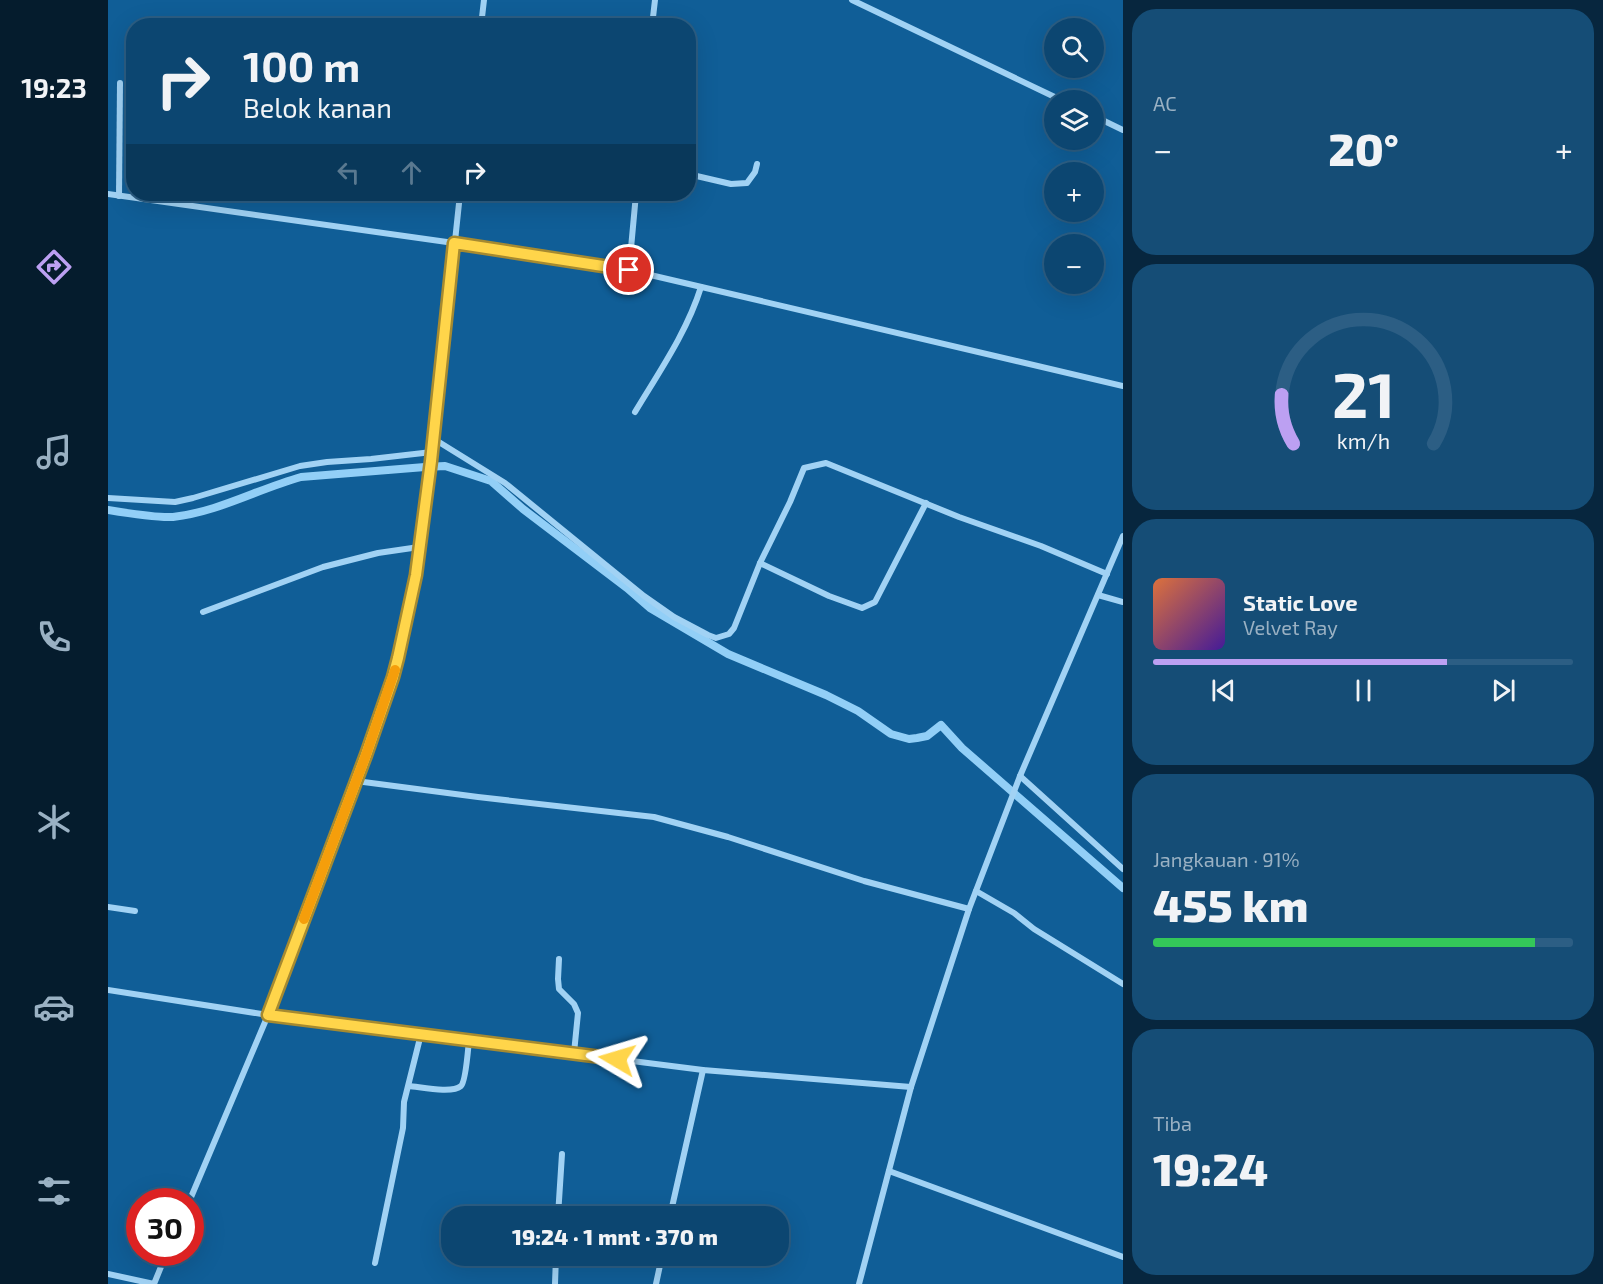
<!DOCTYPE html>
<html lang="id">
<meta charset="utf-8">
<style>
:root{--surface:#0c4671;--page:#154d76;--text:#f1f3f6;--muted:#9ab1c3;--line:#2c5e84;--accent:#bca0f2}
body{margin:0;font-family:"Exo 2",sans-serif;background:var(--page);color:var(--text);height:100vh;display:flex;flex-direction:column;font-size:22px;white-space:nowrap}
*{box-sizing:border-box;margin:0}
p{font-size:20px;color:var(--muted)}
.icon{flex:none;width:33px;height:33px;fill:none;stroke:currentColor;stroke-width:2;stroke-linecap:round;stroke-linejoin:round}
.map{position:relative;flex:1;overflow:hidden}
.panel{display:flex;flex-direction:column;gap:9px;padding:9px;background:#07263e;width:480px}
.panel>*{flex:none}
.top-card{position:absolute;left:18px;top:18px;width:570px;height:183px;border-radius:24px;box-shadow:0 6px 24px #0002,0 0 0 2px var(--line);background:#0c4671;color:var(--text);overflow:hidden}
.controls{position:absolute;left:936px;top:18px;display:grid;gap:12px}
.controls a{display:grid;place-items:center;width:60px;height:60px;border-radius:50%;background:var(--surface);box-shadow:0 6px 24px #0002,0 0 0 2px var(--line);font-size:30px}
.speed{position:absolute;left:18px;top:1188px;display:flex;gap:12px;font-size:30px;font-weight:700;text-align:center}
.speed>*{display:grid;place-content:center;width:78px;height:78px;border-radius:50%;background:var(--surface);box-shadow:0 6px 24px #0002,0 0 0 2px var(--line);line-height:1}
.speed .limit{border:9px solid #d22;background:#fff;color:#111}
.pin{position:absolute;display:grid;place-items:center;width:51px;height:51px;color:#fff;margin:-26px;border:3px solid #fff;border-radius:50%;box-shadow:0 2px 6px #0007}
.me{position:absolute;width:66px;margin:-33px;rotate:277deg;stroke-linejoin:round;filter:drop-shadow(0 0 4px #0008)}
.turn{display:flex;align-items:center;gap:21px;height:126px;padding:0 18px;font-size:27px}
.turn .icon{width:78px;height:78px;stroke-width:2.5}
.turn b{display:block;font-size:42px;line-height:51px}
.lanes{display:flex;align-items:center;height:57px;padding:0 18px;background:#0003;justify-content:center;gap:30px;direction:ltr}
.lanes .off{opacity:.35}
.big{font-size:45px;font-weight:800;line-height:1.1}
.panel .widget{flex:1;display:flex;flex-direction:column;justify-content:center;gap:9px;min-width:0;padding:0 21px;border-radius:24px;background:var(--page)}
.panel .dial{align-items:center;gap:0}
.dial svg{height:156px;overflow:visible;fill:none;stroke:var(--line);stroke-width:7;stroke-linecap:round;text-anchor:middle}
.dial text{fill:var(--text);stroke:none}
.song{display:flex;align-items:center;gap:18px}
.cover{width:72px;height:72px;border-radius:9px;background:linear-gradient(135deg,hsl(20 70% 55%),hsl(260 70% 35%))}
.played{height:6px;border-radius:3px;background:linear-gradient(90deg,var(--accent) 70%,var(--line) 70%)}
.keys{display:flex;justify-content:space-around;direction:ltr}
.heat{display:flex;justify-content:space-between;align-items:center;font-size:33px;direction:ltr}
.charge{height:9px;border-radius:4px;background:linear-gradient(90deg,#34c759 91%,var(--line) 0)}
.trip{position:absolute;left:333px;top:1206px;width:348px;height:60px;border-radius:24px;background:var(--surface);box-shadow:0 6px 24px #0002,0 0 0 2px var(--line);font-weight:800;line-height:60px;text-align:center}
main{display:flex;flex:1;min-height:0}
.tabs{display:flex;flex-direction:column;width:108px;justify-content:space-around;align-items:center;background:#051c2d;color:var(--muted)}
.tabs .icon{width:42px;height:42px}
.tabs .active{color:var(--accent)}
.tabs b{font-size:27px;color:var(--text)}
.map>svg:first-child{display:block}
</style>
<main>
<nav class="tabs">
<b>19:23</b>
<svg class="icon active" aria-label="directions" viewBox="0 0 24 24"><path d="M12 3l9 9-9 9-9-9zM9 14v-3h6M13 9l2 2-2 2"/></svg>
<svg class="icon" aria-label="music" viewBox="0 0 24 24"><path d="M9 18V5l10-2v13"/><circle cx="6" cy="18" r="3"/><circle cx="16" cy="16" r="3"/></svg>
<svg class="icon" aria-label="phone" viewBox="0 0 24 24"><path d="M5 4h4l2 5-3 2q2 4 5 5l2-3 5 2v4C11 20 4 13 5 4z"/></svg>
<svg class="icon" aria-label="climate" viewBox="0 0 24 24"><path d="M12 3v18M4 7l16 10M4 17L20 7"/></svg>
<svg class="icon" aria-label="car" viewBox="0 0 24 24"><path d="M5 17H2v-5l4-1 3-4h7l3 4 3 1v5h-3M9 17h6M6 11h13"/><circle cx="7" cy="17" r="2"/><circle cx="17" cy="17" r="2"/></svg>
<svg class="icon" aria-label="filters" viewBox="0 0 24 24"><path d="M4 7h16M4 17h16"/><circle cx="9" cy="7" r="2"/><circle cx="15" cy="17" r="2"/></svg>
</nav>
<div class="map">
<svg width="1015" height="1284" viewBox="0 0 1015 1284">
<rect width="100%" height="100%" fill="#105e97"/>
<g fill="none" stroke-linecap="round" stroke-linejoin="round">
<path stroke="#92cff7" stroke-width="8" d="M 0,510 C 18,513 48,518 65,517 C 110,512 150,489 193,477 L 317,467 L 337,466 L 383,481 L 415,509 L 519,588 L 542,608 L 620,654 L 718,695 L 750,711 L 783,734 L 801,739 L 809,738 L 819,736 L 833,725 L 854,748 L 1015,888"/>
<g stroke="#a1d2f4" stroke-width="6">
<polyline points="744,0 953,100"/>
<polyline points="373,26 376,0"/>
<polyline points="544,26 547,0"/>
<polyline points="986,116 1015,130"/>
<polyline points="580,174 623,184 639,183 647,172 649,164"/>
<polyline points="0,194 346,243 521,270 1015,386"/>
<polyline points="11,196 12,83"/>
<polyline points="521,270 528,194"/>
<path d="M 527,412 C 551,372 579,332 593,287"/>
<polyline points="326,439 397,483 536,596 566,617 600,635 608,638 621,634 626,628 652,563 682,502 696,468 718,463 851,517 933,546 999,574"/>
<polyline points="0,498 67,502 85,498 192,466 219,462 263,459 324,452"/>
<polyline points="652,563 721,596 754,608 767,602 818,503"/>
<polyline points="990,595 1015,602"/>
<polyline points="95,612 215,567 270,553 311,547"/>
<polyline points="912,776 1015,869"/>
<polyline points="248,781 370,797 546,817 620,837 756,881 861,909"/>
<polyline points="868,891 906,913 926,929 1015,984"/>
<polyline points="0,907 27,911"/>
<polyline points="451,959 450,979 451,989 466,1004 470,1013 466,1053"/>
<polyline points="0,990 160,1015 595,1070 803,1087"/>
<path d="M 301,1086 C 313,1087 344,1094 353,1086 C 358,1081 360,1049 361,1040"/>
<polyline points="781,1171 1015,1257"/>
<polyline points="81,1202 160,1015 258,755 285,677 308,575 326,439 352,194"/>
<polyline points="450,1216 454,1154"/>
<polyline points="562,1216 595,1070"/>
<polyline points="267,1263 295,1128 296,1102 313,1034"/>
<polyline points="0,1274 46,1284"/>
<polyline points="46,1284 59,1252"/>
<polyline points="447,1284 448,1256"/>
<polyline points="548,1284 554,1256"/>
<polyline points="751,1284 803,1087 861,909 912,776 1015,536"/>
</g>
</g>
<g fill="none" stroke-linecap="round" stroke-linejoin="round">
<g stroke="#a68a30" stroke-width="15">
<polyline id="route" points="509,1059 160,1015 258,755 285,677 290,658 308,575 323,461 346,243 521,270"/>
</g>
<use href="#route" stroke="#ffd54a" stroke-width="10"/>
<polyline stroke="#f59e0b" stroke-width="10" points="196,919 258,755 287,670"/>
</g>
</svg>
<div class="controls">
<a><svg class="icon" aria-label="search" viewBox="0 0 24 24"><circle cx="10" cy="10" r="6"/><path d="M15 15l6 6"/></svg></a>
<a><svg class="icon" aria-label="layers" viewBox="0 0 24 24"><path d="M12 4l9 5-9 5-9-5zM3 14l9 5 9-5"/></svg></a>
<a>+</a>
<a>−</a>
</div>
<div class="speed"><div class="limit">30</div></div>
<div class="pin" style="left:521px;top:270px;background:#d93025"><svg class="icon" aria-label="arrive" viewBox="0 0 24 24"><path d="M6 21V4h12l-3 4 3 4H6"/></svg></div>
<svg class="me" style="left:509px;top:1059px" viewBox="-20 -20 40 40"><path d="M0-17L14 15 0 8-14 15z" fill="#ffd54a" stroke="#fff" stroke-width="4"/></svg>
<div class="trip">19:24 · 1 mnt · 370 m</div>
<div class="top-card">
<div class="turn"><svg class="icon" aria-label="right" viewBox="0 0 24 24"><path d="M7 20v-9h11M14 6l5 5-5 5"/></svg><div><b>100 m</b>Belok kanan</div></div>
<div class="lanes"><svg class="icon off" aria-label="left" viewBox="0 0 24 24"><path d="M17 20v-9H6M10 6l-5 5 5 5"/></svg><svg class="icon off" aria-label="ahead" viewBox="0 0 24 24"><path d="M12 20V5M6 11l6-6 6 6"/></svg><svg class="icon" aria-label="right" viewBox="0 0 24 24"><path d="M7 20v-9h11M14 6l5 5-5 5"/></svg></div>
</div>
</div>
<section class="panel">
<div class="widget"><p>AC</p>
<div class="heat"><a>−</a><b class="big">20°</b><a>+</a></div>
</div>
<div class="widget dial"><svg viewBox="0 0 100 80">
<path d="M14 69A42 42 0 1 1 86 69"/>
<path d="M14 69A42 42 0 0 1 8 44" stroke="#bca0f2"/>
<text x="50" y="56" font-size="32" font-weight="700">21</text>
<text x="50" y="72" font-size="11">km/h</text>
</svg></div>
<div class="widget">
<div class="song"><i class="cover"></i><div><b>Static Love</b><p>Velvet Ray</p></div></div>
<div class="played"></div>
<div class="keys"><svg class="icon" aria-label="previous" viewBox="0 0 24 24"><path d="M18 5L8 12l10 7zM5 5v14"/></svg><svg class="icon" aria-label="pause" viewBox="0 0 24 24"><path d="M8 5v14M16 5v14"/></svg><svg class="icon" aria-label="next" viewBox="0 0 24 24"><path d="M6 5l10 7-10 7zM19 5v14"/></svg></div>
</div>
<div class="widget"><p>Jangkauan · 91%</p><b class="big">455 km</b><div class="charge"></div></div>
<div class="widget"><p>Tiba</p><b class="big">19:24</b></div>
</section>
</main>
